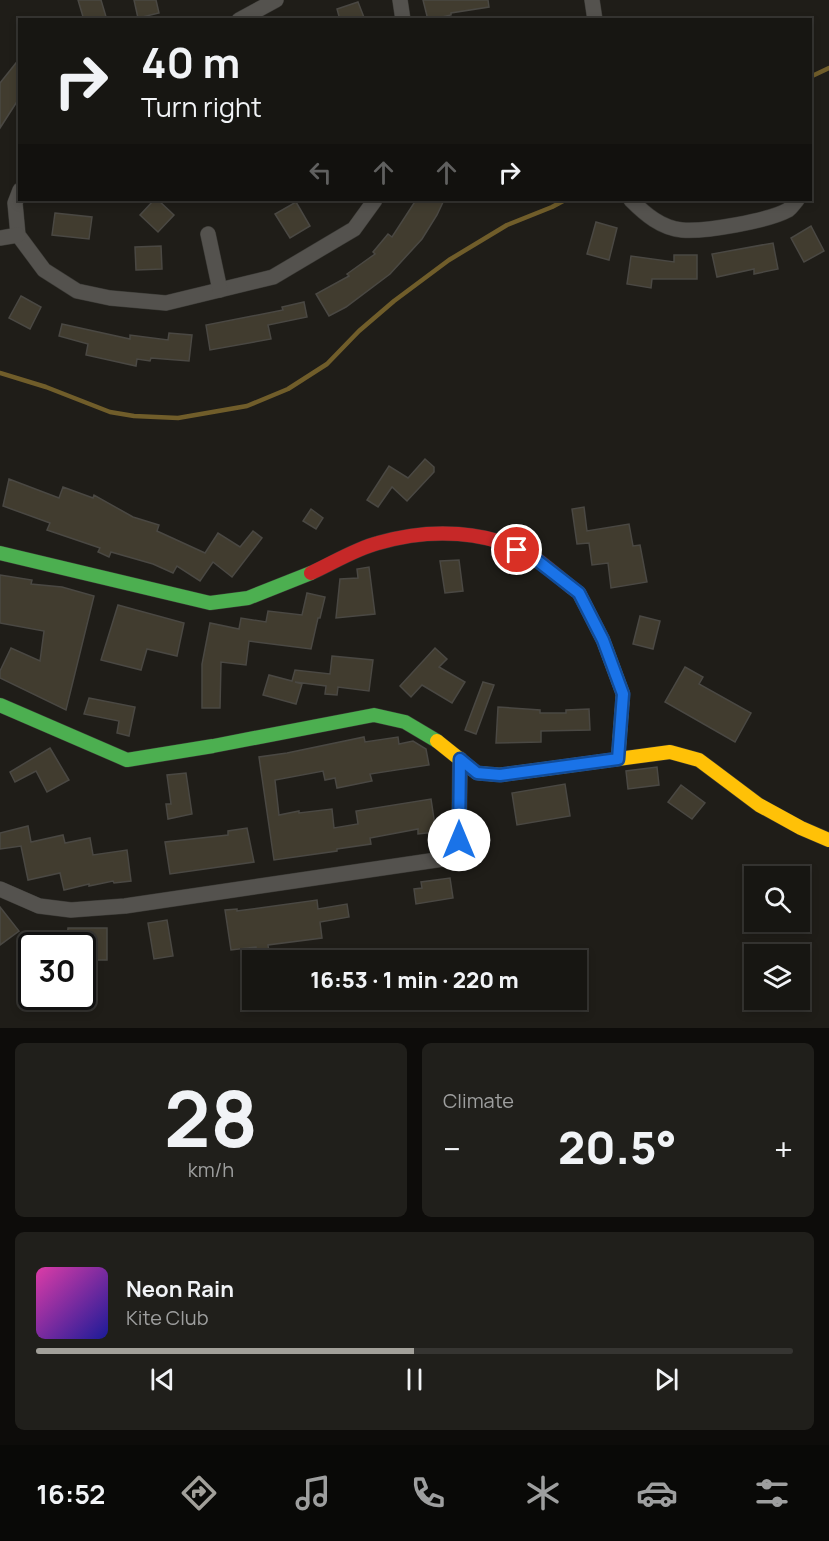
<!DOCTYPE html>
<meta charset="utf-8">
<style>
:root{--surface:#171612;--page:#201f1b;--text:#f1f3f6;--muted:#9e9f9f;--line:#363532;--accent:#a2a09a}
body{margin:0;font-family:Manrope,sans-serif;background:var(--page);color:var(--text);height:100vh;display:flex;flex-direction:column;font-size:22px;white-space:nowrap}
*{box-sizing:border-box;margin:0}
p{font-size:20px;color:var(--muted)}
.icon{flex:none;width:33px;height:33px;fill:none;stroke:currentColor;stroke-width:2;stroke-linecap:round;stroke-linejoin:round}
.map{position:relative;height:1028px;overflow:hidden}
.drawer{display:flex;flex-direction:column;gap:15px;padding:15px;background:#0d0c0a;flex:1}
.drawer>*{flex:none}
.top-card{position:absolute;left:18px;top:18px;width:794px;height:183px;border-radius:0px;box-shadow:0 3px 9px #0003,0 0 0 2px var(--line);background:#171612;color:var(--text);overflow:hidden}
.controls{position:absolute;left:744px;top:866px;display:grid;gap:12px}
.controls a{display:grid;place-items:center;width:66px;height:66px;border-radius:0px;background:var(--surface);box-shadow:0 3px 9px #0003,0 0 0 2px var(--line);font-size:30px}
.speed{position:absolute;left:18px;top:932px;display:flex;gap:12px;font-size:30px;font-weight:700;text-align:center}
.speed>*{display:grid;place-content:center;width:78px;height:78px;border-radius:50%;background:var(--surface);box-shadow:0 3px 9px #0003,0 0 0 2px var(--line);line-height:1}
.speed .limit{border:3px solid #111;border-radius:9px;background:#fff;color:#111}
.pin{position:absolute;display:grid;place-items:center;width:51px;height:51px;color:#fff;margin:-26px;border:3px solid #fff;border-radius:50%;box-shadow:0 2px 6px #0007}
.me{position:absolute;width:66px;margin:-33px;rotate:0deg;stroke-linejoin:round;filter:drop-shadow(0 0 4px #0008)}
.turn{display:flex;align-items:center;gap:21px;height:126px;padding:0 24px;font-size:27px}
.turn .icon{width:78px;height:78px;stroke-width:2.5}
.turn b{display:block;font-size:42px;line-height:51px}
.lanes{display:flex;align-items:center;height:57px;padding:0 24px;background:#0003;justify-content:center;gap:30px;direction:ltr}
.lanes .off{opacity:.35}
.big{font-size:45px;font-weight:800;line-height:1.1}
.drawer .card{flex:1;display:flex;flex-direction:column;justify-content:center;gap:9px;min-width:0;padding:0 21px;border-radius:9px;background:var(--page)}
.drawer .dial{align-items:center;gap:0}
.dial b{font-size:78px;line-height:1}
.song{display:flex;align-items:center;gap:18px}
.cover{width:72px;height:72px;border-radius:9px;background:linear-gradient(135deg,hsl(320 70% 55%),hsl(240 70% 35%))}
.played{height:6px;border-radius:3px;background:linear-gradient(90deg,var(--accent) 50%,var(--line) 50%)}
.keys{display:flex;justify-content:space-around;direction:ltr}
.heat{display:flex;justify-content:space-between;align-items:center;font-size:33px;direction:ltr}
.drawer .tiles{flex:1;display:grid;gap:15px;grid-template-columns:1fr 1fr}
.card:last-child{grid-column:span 2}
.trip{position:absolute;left:242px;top:950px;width:345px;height:60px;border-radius:0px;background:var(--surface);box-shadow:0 3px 9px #0003,0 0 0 2px var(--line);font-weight:800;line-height:60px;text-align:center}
.dock{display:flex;height:96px;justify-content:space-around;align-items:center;background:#090907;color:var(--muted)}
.dock .icon{width:42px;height:42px}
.dock .on{color:var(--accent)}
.dock b{font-size:27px;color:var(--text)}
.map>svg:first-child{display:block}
</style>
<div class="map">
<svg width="829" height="1028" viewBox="0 0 829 1028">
<rect width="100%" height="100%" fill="#1f1d18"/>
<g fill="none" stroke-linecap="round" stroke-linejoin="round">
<g stroke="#705d2a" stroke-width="4.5">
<polyline points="810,77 829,68"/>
<polyline points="0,373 46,387 110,412 134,416 178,418 247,406 288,389 327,364 359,331 394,301 449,260 507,225 552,207 565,200"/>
</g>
</g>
<g fill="#413c2f" stroke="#4a4843" stroke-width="1.5">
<polygon points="78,0 101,0 107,20 84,20"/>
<polygon points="134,0 156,0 159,13 138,18"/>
<polygon points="423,0 488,0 489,7 451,13 451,15 428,20"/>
<polygon points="358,2 365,20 340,20 337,9"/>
<polygon points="20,58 20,97 0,128 0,83"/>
<polygon points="154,200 158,200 174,215 158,232 140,215"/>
<polygon points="416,200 444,200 437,215 422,239 390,274 346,307 329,316 316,294 349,276 347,274 375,254 373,252 388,234 392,237"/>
<polygon points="296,202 310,226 290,238 275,214"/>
<polygon points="55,213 92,217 89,239 52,235"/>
<polygon points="596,222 617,228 609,260 587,254"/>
<polygon points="811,226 824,251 804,262 791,238"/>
<polygon points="773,243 778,269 754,274 754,269 717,277 712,254"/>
<polygon points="161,246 162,269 136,270 135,247"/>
<polygon points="674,255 697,255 697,279 652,279 651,288 627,284 631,256 674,262"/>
<polygon points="21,296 41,307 30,329 9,318"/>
<polygon points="304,302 307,317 268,325 271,339 210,350 206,325 283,310 282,307"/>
<polygon points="62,324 130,339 130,335 168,340 169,333 192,335 189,361 151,358 150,361 137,359 136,366 86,355 88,344 59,336"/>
<polygon points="425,459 434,467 434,472 407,501 392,487 378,507 367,500 389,466 408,478"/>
<polygon points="9,479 59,498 63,487 93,498 94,495 133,517 159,525 157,531 205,553 218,533 240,547 253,531 262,538 232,577 213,562 200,581 177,566 173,573 153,564 111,552 109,557 98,552 100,548 47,530 50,523 3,506"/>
<polygon points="584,507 587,531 629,524 633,546 640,545 647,582 611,588 608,563 592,565 589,543 577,544 572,509"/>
<polygon points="311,509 323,518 316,529 303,521"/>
<polygon points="459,560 463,591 445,593 440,561"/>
<polygon points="369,567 375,614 336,618 340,579 358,578 357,569"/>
<polygon points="0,575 32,580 31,584 62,587 94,596 66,710 0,678 0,671 11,648 40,661 44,631 0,623"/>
<polygon points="307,593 325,597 320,618 318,618 311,649 249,641 246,665 221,662 220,708 202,708 202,664 210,623 239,629 241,618 266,622 268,611 302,615"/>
<polygon points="118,605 184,623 177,656 147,649 141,670 101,660"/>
<polygon points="640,616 660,621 653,649 633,644"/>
<polygon points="435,648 447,659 439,667 465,682 452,703 422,685 411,697 400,686"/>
<polygon points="332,656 373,660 369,691 338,687 337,695 325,694 326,686 295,682 302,684 296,704 263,695 269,675 292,681 295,670 330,674"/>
<polygon points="685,667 703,677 699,684 751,713 735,742 665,702"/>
<polygon points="483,682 494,685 476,734 465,730"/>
<polygon points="89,698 135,707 129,736 117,733 119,721 84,714"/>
<polygon points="498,707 540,710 540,713 566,713 566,710 589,709 590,730 541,731 541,742 496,743"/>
<polygon points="364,737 365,742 398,737 399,744 413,741 426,749 429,765 370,774 372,781 337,788 335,778 325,780 323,771 275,780 279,815 299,811 299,813 332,809 334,828 358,824 356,811 431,799 436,832 418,834 418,829 370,838 371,844 337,849 337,851 274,860 259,757 287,753"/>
<polygon points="50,748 69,780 47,792 36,771 15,782 10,772"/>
<polygon points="657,767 659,785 628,789 626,771"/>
<polygon points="186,773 192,814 168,819 166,804 171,804 167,775"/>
<polygon points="565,784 570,816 517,825 512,793"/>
<polygon points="681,785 705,803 692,819 668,802"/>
<polygon points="28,826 31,842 63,835 65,843 90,838 93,855 127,850 131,881 114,883 113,881 89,886 89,884 64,890 60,873 28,880 21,846 0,849 0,833"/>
<polygon points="247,828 254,862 170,874 165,842 228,835 228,831"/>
<polygon points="450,878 453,898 416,904 414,889 422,888 421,882"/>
<polygon points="317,900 318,909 347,904 349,917 320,922 322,938 268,945 269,952 257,953 256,947 231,950 225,910 237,909 237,911"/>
<polygon points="0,907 19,931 0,945"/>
<polygon points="167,920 173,956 154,959 148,923"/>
<polygon points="68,928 107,928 107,960 94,960 94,945 67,945"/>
</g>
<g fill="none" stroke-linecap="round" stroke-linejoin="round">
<g stroke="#393834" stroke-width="16">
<g id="street">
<polyline points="400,0 403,20"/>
<polyline points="592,0 595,20"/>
<polyline points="239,20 276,0"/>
<polyline points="20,190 15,203 18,235 44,270 77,291 110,298 166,303 273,277 354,229 375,200"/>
<path d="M 631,200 C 645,214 661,228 682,230 C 705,232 768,221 788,210 C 792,207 794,203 797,200"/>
<polyline points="208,234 220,290"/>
<polyline points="0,238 18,235"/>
<polyline points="0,889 39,906 71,910 125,906 450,858 459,840 460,759"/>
</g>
</g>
<g stroke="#393834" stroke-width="15">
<g id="fast">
<polyline points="0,553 210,603 248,598 311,573"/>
<polyline points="0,705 127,760 213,746 374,715 405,722 437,741"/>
</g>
</g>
<g stroke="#393834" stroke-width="15">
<g id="slow">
<polyline points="571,587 579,593 603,640 623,694 618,759"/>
<polyline points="437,741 477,773 500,775 670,752 699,760 759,805 801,828 829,840"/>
</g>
</g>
<g stroke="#393834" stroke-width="15">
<path id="jam" d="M 311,573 C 333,563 355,549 378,543 C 429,528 489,529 535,558 C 547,567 559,577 571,587"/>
</g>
<use href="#street" stroke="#54524e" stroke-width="15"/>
<use href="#fast" stroke="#4caf50" stroke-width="14"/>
<use href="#slow" stroke="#ffc107" stroke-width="14"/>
<use href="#jam" stroke="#c62828" stroke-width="14"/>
</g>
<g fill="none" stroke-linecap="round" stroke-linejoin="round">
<g stroke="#114b97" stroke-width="15">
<polyline id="route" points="459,840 460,759 477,773 500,775 618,759 623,694 603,640 579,593 534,558 517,550"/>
</g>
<use href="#route" stroke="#1a73e8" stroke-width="10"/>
</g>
</svg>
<div class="controls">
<a><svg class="icon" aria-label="search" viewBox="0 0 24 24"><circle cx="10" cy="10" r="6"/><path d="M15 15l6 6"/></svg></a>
<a><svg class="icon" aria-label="layers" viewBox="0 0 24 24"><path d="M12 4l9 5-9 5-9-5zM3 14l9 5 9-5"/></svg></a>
</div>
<div class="speed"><div class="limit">30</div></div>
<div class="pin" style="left:517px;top:550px;background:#d93025"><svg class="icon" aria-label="arrive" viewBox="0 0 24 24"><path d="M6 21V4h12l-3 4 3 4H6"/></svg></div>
<svg class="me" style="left:459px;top:840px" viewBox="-20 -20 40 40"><circle r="19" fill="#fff"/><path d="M0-13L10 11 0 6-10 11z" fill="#1a73e8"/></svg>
<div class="trip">16:53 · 1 min · 220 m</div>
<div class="top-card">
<div class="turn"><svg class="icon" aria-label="right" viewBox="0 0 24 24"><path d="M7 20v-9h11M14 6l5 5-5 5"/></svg><div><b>40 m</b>Turn right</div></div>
<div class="lanes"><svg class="icon off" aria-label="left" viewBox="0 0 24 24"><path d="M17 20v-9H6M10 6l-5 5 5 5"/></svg><svg class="icon off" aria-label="ahead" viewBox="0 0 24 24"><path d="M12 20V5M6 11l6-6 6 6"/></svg><svg class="icon off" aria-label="ahead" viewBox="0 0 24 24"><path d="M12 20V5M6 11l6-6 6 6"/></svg><svg class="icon" aria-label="right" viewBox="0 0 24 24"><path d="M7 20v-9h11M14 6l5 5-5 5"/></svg></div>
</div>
</div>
<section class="drawer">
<div class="tiles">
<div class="card dial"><b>28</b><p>km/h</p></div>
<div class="card"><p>Climate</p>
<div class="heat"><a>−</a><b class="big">20.5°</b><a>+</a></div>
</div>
<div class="card">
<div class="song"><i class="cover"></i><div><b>Neon Rain</b><p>Kite Club</p></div></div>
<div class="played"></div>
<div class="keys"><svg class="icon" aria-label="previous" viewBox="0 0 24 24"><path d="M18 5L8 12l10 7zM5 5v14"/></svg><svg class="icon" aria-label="pause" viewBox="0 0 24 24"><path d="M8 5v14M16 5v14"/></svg><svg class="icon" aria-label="next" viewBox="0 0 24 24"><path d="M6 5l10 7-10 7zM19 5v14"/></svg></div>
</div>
</div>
</section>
<nav class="dock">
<b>16:52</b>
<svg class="icon on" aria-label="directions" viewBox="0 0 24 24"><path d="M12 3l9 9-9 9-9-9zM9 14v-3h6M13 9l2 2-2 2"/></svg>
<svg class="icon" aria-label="music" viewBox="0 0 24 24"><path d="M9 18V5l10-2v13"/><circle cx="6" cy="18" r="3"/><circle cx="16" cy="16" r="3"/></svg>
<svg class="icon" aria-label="phone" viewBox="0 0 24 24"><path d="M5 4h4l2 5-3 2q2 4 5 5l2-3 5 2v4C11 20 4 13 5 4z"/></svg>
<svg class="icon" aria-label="climate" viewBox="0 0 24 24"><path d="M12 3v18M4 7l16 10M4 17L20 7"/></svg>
<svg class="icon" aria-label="car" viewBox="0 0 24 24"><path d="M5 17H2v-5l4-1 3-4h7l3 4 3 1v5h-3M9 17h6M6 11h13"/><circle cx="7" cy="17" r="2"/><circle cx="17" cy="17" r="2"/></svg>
<svg class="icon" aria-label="filters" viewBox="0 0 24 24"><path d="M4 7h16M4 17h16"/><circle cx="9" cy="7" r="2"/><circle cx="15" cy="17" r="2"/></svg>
</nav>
